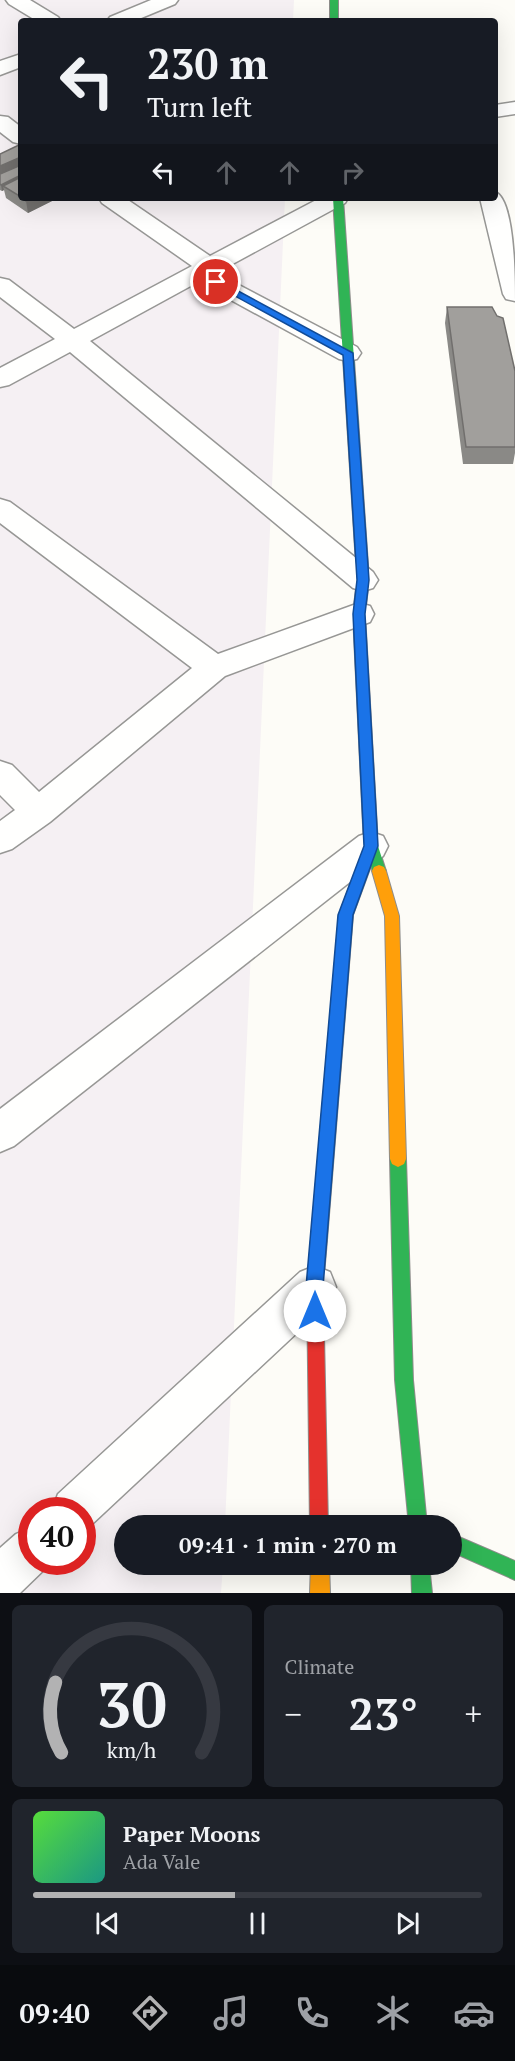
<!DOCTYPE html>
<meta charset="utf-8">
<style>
:root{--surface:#171b24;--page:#20242c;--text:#f1f3f6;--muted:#9ea1a6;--line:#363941;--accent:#b2b2b3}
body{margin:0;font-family:"PT Serif",serif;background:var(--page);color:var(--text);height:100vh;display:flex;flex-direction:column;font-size:22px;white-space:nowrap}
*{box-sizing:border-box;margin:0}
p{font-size:20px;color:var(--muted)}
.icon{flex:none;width:33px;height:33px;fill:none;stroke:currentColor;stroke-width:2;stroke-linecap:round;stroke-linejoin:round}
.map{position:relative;height:1593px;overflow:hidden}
.drawer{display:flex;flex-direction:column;gap:12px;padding:12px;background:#0d0f14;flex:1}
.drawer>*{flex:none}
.top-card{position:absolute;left:18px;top:18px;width:480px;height:183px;border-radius:6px;box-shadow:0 6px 24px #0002;background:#171b24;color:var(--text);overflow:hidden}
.speed{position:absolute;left:18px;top:1497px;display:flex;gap:12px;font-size:30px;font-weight:700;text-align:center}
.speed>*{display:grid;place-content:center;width:78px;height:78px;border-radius:50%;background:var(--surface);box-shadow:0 6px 24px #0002;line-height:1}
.speed .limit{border:9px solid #d22;background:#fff;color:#111}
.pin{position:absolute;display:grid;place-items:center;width:51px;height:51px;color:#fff;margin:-26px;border:3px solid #fff;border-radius:50%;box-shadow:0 2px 6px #0007}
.me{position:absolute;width:66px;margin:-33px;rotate:0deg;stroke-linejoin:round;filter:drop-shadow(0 0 4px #0008)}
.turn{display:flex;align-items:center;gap:21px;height:126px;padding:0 30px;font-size:27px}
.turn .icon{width:78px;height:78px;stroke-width:2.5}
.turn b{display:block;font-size:42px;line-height:51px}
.lanes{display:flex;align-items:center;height:57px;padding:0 30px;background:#0003;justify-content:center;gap:30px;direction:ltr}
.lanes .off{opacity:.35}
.big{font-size:45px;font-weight:600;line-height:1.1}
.drawer .widget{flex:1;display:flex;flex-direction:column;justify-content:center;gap:9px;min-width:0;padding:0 21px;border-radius:9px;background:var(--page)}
.drawer .dial{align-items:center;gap:0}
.dial svg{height:156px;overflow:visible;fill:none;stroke:var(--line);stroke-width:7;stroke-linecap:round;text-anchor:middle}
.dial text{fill:var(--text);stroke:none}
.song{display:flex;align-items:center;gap:18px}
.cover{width:72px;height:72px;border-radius:9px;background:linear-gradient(135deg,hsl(110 70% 55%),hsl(170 70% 35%))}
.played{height:6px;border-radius:3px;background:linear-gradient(90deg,var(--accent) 45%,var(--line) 45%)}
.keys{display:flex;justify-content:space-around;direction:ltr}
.heat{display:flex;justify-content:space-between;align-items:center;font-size:33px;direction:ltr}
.drawer .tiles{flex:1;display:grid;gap:12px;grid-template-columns:1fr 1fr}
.widget:last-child{grid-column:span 2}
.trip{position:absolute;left:114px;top:1515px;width:348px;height:60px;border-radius:30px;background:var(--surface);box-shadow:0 6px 24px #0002;font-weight:600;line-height:60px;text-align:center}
.tabs{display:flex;height:96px;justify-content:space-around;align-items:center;background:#090b0e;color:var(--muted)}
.tabs .icon{width:42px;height:42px}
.tabs .on{color:var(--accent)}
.tabs b{font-size:27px;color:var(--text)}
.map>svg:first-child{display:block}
</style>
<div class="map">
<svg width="515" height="1593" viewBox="0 0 515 1593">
<rect width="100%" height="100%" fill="#fdfcf7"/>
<path fill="#f5f0f3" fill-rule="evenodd" d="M 0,0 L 294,0 L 293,21 L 21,21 L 21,198 L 285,198 L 225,1525 L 124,1526 L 124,1564 L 223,1565 L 221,1593 L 0,1593 ZM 32,1510 L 82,1510 L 82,1562 L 32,1562 Z"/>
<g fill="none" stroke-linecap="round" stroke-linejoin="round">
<g stroke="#979795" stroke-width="3">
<g id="street">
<polygon points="6,0 30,0 58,17 61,21 37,21 9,4"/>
<polygon points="151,0 178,0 175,4 134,21 107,21 110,17"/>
<polygon points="21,54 21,67 0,75 0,61"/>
<polygon points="515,102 515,114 495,117 495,105"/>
<polygon points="0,116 8,117 21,127 21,144 13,142 0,132"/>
<path d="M 495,192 C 515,199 515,282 515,301 L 506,299 L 503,294 L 480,198 L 495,198 Z"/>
<polygon points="99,198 125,198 210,256 320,198 348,198 345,203 216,273 357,347 361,353 357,359 348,361 339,359 198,282 90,341 373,572 378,580 373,588 363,591 353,588 70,352 9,385 0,387 0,368 55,339 0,297 0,278 9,280 74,329 192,266 102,203"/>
<polygon points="0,499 10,502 218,654 359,603 370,606 374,614 370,622 225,676 50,822 12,849 0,853 0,821 15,810 0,795 0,761 12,765 39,792 192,668 0,523"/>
<polygon points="371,832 383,836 388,846 383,856 14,1146 0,1152 0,1109 359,836"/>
<polygon points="315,1266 330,1272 336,1287 330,1302 90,1526 82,1529 82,1510 52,1510 58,1494 300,1272"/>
<polygon points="32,1527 32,1562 50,1562 48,1566 20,1593 0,1593 0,1548 16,1534"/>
</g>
</g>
<g stroke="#8e8d8b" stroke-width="2">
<g id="fast">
<rect x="330" y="0" width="8" height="21"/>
<polygon points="333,198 343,198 369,580 365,614 378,846 386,871 384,875 379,877 374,875 371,866 353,915 327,1240 325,1246 319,1248 313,1246 311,1240 339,915 364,846 353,614 357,580"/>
<polygon points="398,1151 404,1154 406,1159 413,1380 427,1526 409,1526 395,1380 390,1159 392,1154"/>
<polygon points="452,1534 515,1561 515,1580 452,1552"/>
<polygon points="411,1564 429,1564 432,1593 412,1593"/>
</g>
</g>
<g stroke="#8e8d8b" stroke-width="2">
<g id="slow">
<polygon points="379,865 384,867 386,871 399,916 406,1159 404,1164 398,1167 392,1164 390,1159 385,916 372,871 374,867"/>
<polygon points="311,1564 329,1564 330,1593 310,1593"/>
</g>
</g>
<g stroke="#8e8d8b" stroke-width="2">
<polygon id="jam" points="319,1232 325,1234 327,1240 323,1287 328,1526 310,1526 307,1287 311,1240 313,1234"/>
</g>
<use href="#street" fill="#fffffe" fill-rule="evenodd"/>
<use href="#fast" fill="#30b455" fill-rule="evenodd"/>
<use href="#slow" fill="#ff9f0a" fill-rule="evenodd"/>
<use href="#jam" fill="#e5322d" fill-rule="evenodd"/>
</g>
<g fill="#8a8986">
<polygon points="21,144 21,198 58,198 28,213 6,198 4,190 2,191 0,190 0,154"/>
<polygon points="447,307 515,371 515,453 513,464 463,464 445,323"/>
</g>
<g fill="#716f6d">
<polygon points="21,157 21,170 0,180 0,166"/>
<polygon points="21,175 21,183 3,186 4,190 2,191 1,185"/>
<polygon points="31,198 58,198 28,213 26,201"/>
</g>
<g fill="#a19f9c" stroke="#716f6d" stroke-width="1.5">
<polygon points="21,144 21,157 0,166 0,154"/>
<polygon points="21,165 21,175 1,185 0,184 0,174"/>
<polygon points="21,177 21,197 3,186"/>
<polygon points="22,198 31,198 26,201"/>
<polygon points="447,307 492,307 497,316 503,318 515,371 515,447 466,447"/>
</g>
<polygon fill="#1a73e8" stroke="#114b97" stroke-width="1.5" points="216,279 353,353 369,580 365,614 378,846 353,915 323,1287 324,1311 321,1317 315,1319 309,1317 307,1311 306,1287 338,915 364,846 353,614 357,580 343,355 213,284 211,282"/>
</svg>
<div class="speed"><div class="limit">40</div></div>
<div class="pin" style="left:216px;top:282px;background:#d93025"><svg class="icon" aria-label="arrive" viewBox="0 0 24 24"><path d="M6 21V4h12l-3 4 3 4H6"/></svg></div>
<svg class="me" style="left:315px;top:1311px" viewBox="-20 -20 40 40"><circle r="19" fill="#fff"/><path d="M0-13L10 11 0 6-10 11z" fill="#1a73e8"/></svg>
<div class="trip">09:41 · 1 min · 270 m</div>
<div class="top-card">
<div class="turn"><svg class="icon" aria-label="left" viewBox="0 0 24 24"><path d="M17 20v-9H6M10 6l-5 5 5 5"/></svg><div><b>230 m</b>Turn left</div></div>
<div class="lanes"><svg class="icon" aria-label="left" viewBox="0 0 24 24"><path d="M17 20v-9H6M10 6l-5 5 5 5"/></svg><svg class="icon off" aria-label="ahead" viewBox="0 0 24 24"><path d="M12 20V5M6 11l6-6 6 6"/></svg><svg class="icon off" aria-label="ahead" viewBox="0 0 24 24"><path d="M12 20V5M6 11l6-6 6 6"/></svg><svg class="icon off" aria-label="right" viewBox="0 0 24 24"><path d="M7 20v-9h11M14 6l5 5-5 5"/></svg></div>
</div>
</div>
<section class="drawer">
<div class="tiles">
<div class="widget dial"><svg viewBox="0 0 100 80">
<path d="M14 69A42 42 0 1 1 86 69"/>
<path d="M14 69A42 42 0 0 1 11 33" stroke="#b2b2b3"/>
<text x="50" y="56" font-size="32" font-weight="700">30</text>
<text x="50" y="72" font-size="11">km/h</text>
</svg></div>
<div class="widget"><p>Climate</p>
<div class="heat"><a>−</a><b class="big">23°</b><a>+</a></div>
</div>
<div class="widget">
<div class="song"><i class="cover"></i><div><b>Paper Moons</b><p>Ada Vale</p></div></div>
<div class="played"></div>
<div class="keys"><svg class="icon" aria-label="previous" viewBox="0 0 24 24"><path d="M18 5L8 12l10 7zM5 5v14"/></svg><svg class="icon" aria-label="pause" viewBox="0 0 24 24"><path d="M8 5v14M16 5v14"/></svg><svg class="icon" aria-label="next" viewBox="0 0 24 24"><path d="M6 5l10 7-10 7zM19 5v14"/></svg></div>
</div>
</div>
</section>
<nav class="tabs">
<b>09:40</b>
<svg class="icon on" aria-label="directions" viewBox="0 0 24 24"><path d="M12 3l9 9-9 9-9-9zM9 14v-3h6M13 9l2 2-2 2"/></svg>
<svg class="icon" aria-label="music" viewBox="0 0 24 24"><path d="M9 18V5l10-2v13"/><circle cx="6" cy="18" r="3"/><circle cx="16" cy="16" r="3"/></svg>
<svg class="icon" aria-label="phone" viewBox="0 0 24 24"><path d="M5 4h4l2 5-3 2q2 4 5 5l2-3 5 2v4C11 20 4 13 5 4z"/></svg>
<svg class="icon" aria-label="climate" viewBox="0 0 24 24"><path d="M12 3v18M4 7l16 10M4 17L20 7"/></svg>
<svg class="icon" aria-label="car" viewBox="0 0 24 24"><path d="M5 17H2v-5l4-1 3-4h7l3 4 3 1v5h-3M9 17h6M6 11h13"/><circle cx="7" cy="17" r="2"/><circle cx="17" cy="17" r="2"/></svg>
</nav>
